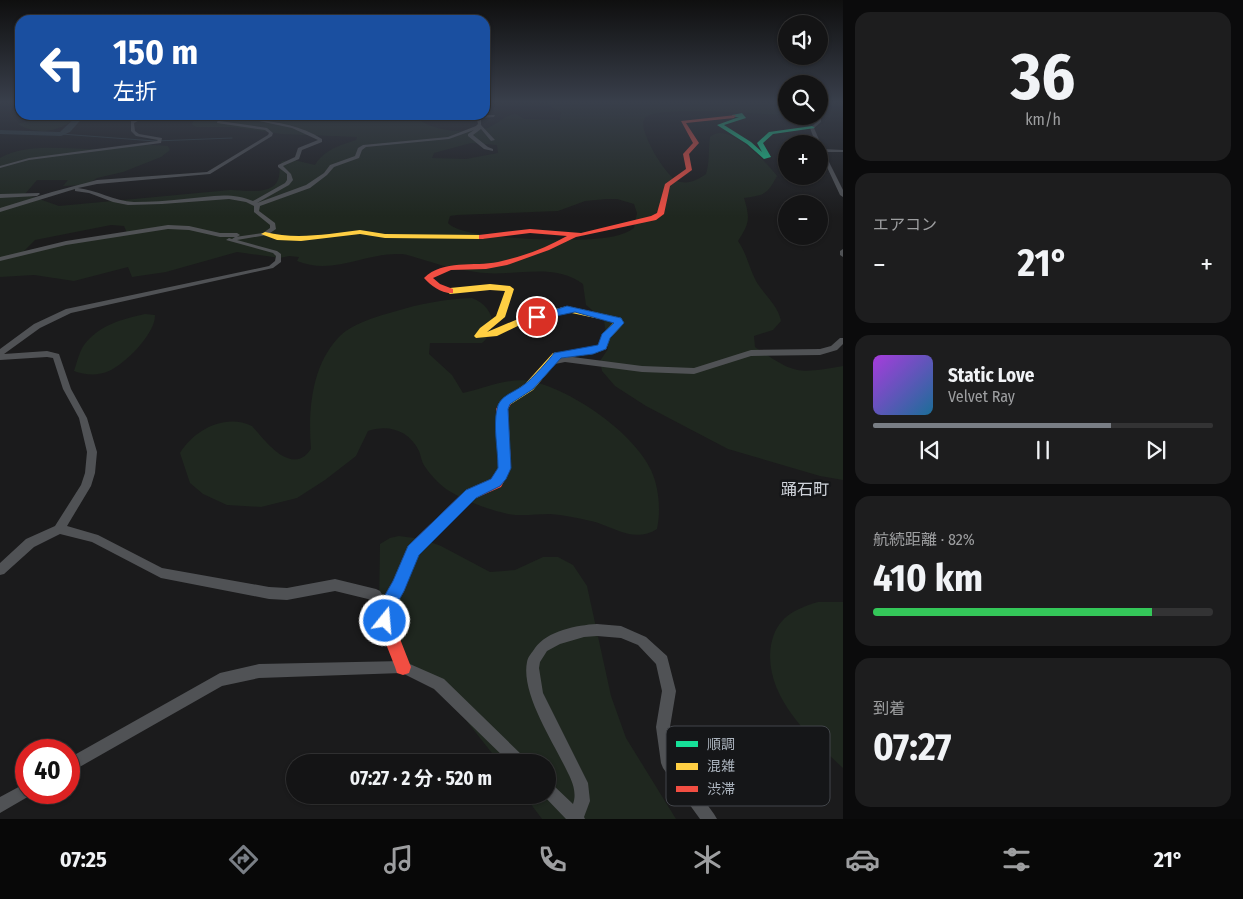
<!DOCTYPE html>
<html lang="ja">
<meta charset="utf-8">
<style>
:root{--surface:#141415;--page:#1d1d1e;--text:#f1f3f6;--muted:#9d9ea0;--line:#333334;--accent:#797e85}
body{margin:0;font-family:"Fira Sans Condensed","Noto Sans JP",sans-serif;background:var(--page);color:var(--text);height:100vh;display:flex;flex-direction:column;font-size:19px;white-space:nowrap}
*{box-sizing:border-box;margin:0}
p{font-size:16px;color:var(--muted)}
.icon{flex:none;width:28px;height:28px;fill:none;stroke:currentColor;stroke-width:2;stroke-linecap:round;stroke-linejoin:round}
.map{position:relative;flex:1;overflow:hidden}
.details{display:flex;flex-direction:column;gap:12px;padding:12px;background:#0b0b0c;width:400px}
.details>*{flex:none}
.top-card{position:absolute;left:15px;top:15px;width:475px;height:105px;border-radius:15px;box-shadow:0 1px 4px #0004,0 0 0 1px var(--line);background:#1a4fa0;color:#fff;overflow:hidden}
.fabs{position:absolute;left:778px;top:15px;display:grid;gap:10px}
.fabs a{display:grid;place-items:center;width:50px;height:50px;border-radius:50%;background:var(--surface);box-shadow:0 1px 4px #0004,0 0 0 1px var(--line);font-size:25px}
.speed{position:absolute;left:15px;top:739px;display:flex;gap:10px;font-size:25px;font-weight:700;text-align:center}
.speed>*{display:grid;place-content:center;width:65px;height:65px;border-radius:50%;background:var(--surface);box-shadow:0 1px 4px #0004,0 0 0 1px var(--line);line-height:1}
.speed .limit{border:8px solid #d22;background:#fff;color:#111}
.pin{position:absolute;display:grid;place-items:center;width:42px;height:42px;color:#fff;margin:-21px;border:2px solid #fff;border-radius:50%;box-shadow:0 1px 5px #0007}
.me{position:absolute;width:55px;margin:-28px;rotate:17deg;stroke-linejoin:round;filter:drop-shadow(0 0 4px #0008)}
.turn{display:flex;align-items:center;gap:18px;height:105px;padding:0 15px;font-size:22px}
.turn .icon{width:65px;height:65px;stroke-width:2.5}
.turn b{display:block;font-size:35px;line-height:42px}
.big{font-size:38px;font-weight:700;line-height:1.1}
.details .widget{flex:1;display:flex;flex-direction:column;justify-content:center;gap:8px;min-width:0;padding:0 18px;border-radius:15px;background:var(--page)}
.details .dial{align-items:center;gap:0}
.dial b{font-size:65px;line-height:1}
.song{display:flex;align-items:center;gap:15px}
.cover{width:60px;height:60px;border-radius:8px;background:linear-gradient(135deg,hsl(280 70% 55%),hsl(200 70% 35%))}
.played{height:5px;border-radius:2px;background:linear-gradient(90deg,var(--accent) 70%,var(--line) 70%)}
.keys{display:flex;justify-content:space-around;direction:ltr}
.heat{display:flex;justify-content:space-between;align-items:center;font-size:28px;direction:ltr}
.charge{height:8px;border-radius:4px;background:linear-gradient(90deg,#34c759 82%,var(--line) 0)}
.trip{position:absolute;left:286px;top:754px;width:270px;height:50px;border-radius:25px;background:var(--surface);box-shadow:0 1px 4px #0004,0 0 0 1px var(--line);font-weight:700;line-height:50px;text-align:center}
.menu{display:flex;height:80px;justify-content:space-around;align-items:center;background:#080808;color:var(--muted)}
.menu .icon{width:35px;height:35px}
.menu .current{color:var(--accent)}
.menu b{font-size:22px;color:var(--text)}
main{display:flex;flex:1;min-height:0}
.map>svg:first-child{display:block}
</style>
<main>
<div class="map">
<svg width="843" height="819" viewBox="0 0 843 819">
<rect width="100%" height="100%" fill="#1b1b1c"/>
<g fill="#1f271f" fill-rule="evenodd">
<path d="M 543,102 L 786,102 L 786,115 C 766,115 651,104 644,119 C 638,131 666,176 677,181 C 688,185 697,180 706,174 C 710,161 708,151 710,137 C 728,120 767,163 777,176 C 767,195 764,195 744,198 C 750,218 750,223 738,241 C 747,254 749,268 756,281 C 764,295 778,305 781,321 L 773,330 L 754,336 L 755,347 C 795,374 796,374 843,366 L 843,480 L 820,476 L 728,449 L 646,406 L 615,386 L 602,371 L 600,361 L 608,349 L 604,320 L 586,305 L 583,284 C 552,261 512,278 476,272 C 461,270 446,267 431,262 C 422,260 411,255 402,254 C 365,252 334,276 297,261 L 299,257 L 289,256 L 280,258 L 237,252 L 166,272 L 132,277 L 128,267 L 74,281 L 34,275 L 0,277 L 0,158 C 30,142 65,150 99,149 C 122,147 144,143 168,146 L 170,150 L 161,157 L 123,172 L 97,178 L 87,185 L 63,186 L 68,180 L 37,180 L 25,194 L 59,206 L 230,190 C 244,190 271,196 278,180 C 281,173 278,166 282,161 L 294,160 L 315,165 C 324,150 340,145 356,140 L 357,137 L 281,134 L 233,127 L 197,127 L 192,125 L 194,118 L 198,115 L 423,115 L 419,119 C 433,132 470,134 488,128 C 498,124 504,115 516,114 L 524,119 L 560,120 L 561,112 ZM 471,143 L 497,145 L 498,153 L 466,159 L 432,158 L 434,153 ZM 607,199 L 617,199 L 634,204 L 637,213 L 634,228 C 623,236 607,238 593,239 C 569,241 462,240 448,223 L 450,216 L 457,215 L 558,211 L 585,201 ZM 111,225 L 124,226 L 127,233 L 24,251 L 35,240 Z"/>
<path d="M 47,115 L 78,115 C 63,132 37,136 18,124 Z"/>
<path d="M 472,298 C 493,306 500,328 482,343 L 430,343 L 429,354 L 452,375 L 463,393 C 487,388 510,376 534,382 C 573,391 634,433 651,470 C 659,487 661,511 657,529 C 634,544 613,526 591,521 C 578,518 563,515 550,514 C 534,514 519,517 504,513 C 490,510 463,500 451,492 C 443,488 431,476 426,468 C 422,464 421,456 419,451 C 409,430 388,424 368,431 L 356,456 L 325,480 L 297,498 L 261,507 L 227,505 L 203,494 L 190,483 L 180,453 C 194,430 225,413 252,426 C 266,442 292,477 311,449 C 308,412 311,367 338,338 C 351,324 375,317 393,312 C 419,304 444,299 472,298 Z"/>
<path d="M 145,314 L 155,315 C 156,333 125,364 109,371 C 98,376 85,375 74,371 C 77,363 79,352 84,345 C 99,325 122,319 145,314 Z"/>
<polygon points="399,536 422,539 441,546 490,572 515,570 543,557 558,557 573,565 587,586 611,696 626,738 676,819 542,819 524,795 548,795 548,762 499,762 454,705 404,661 379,609 380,544 390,538"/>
<path d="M 818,602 L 843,602 L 843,768 C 809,737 763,695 771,645 C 776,618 794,609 818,602 Z"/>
</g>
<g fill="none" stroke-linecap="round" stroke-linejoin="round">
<polyline stroke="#2d3a3f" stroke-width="1" points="61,134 155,141 232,138"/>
<polygon fill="#2d3a3f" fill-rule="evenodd" points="78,115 85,115 70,132 61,136 0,134 0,130 60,132"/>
<g fill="#505255" fill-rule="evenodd">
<polygon points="144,115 149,115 134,123 135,131 139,134 162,138 161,143 29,160 0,168 0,166 29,158 157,141 158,140 136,136 131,131 131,121"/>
<path d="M 219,115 L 223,115 L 220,121 L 267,128 L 273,133 L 272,136 L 210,174 L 97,184 L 78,188 C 97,190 114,201 134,202 C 151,202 167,201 184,199 C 207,197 231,191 253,201 L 285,183 L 287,180 L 287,174 L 278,167 L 278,165 L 295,157 L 298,148 L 318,140 L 292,128 L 259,121 L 227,121 L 225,116 L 226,115 L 232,115 L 229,117 L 230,119 C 261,119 295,122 322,139 L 322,142 L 302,150 L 299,159 L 283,166 L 291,174 L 293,180 L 289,185 L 257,203 L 306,185 L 324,173 L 330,165 L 355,156 L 358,148 L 363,145 L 448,137 L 476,126 L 478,124 L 476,115 L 495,115 L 494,117 L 481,118 L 481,125 L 495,140 L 491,141 L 481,129 L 473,135 L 488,147 L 493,149 L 493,151 L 484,149 L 468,136 L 468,134 L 474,130 L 449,139 L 366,147 L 362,150 L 359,158 L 334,167 L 327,175 L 310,188 L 260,206 L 259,211 L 275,223 L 276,229 L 267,235 L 237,240 L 277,251 L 281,254 L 281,262 L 273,268 L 71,313 L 40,328 L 4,354 L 47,351 L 59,354 L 71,389 L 87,418 L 97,452 L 95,473 L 91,486 L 67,526 L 98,535 L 162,568 L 269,587 L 287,588 L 335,579 L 376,589 L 380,591 L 391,609 L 389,613 L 385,615 L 381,613 L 372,600 L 335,591 L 287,600 L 269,599 L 161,578 L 92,542 L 60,534 L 34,547 L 4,574 L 0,575 L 0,563 L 26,539 L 55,526 L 81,485 L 85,473 L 87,452 L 79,418 L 63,389 L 53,358 L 47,357 L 0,360 L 0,349 L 34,324 L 66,309 L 269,266 L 275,261 L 276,256 L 273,253 L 226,240 L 229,238 L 232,239 L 235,237 L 263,233 L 270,228 L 270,225 L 254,212 L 254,206 L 246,202 L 229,199 L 162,204 L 128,205 L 113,202 L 89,193 L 75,191 L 75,189 L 0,212 L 0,208 L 52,192 L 97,180 L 207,172 L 268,135 L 269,133 L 265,130 L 217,123 Z"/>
<polygon points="819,115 821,116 821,122 814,128 823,149 843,150 843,152 824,152 843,190 843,197 840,195 819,150 819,144 816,144 810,128 817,122 817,116"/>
<polygon points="39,193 40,194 37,196 0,198 0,194"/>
<polygon points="168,225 189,226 220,233 237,233 240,235 237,237 220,237 189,230 168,229 66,245 0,261 0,257 66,241"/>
<polygon points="843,249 843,257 840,255 840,251"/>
<polygon points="840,338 843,338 843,344 837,350 820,355 751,356 694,374 642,372 565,362 555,364 551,361 552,359 565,356 642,366 694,368 751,350 820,349 831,346"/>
<path d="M 597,624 L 621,626 L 646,637 L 667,656 L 676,691 L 670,727 L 675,760 L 714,814 L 717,819 L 700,819 L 663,768 L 661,763 L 656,727 L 662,691 L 656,664 L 638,645 L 621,638 L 597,636 L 584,637 L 560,644 L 547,651 L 540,662 L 539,668 L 543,693 L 588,783 L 590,801 L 584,817 L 585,819 L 566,819 L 543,795 L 548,795 L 548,783 L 553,785 L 573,804 C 578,790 570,777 564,765 C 550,737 521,692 527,662 C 528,656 532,653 535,648 C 547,631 577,625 597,624 Z"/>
<polygon points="403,661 444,679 524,757 526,762 509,762 434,689 402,673 259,678 222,686 69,773 69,758 220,673 259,664"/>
<polygon points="26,783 26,792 32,792 31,795 0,813 0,797"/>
</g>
<polygon fill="#16e098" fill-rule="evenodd" points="742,113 746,118 724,125 751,142 762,152 757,143 769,132 812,126 815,128 773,134 763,143 771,157 764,159 747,144 717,125 739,117 732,117 732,115"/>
<g fill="#ffcf43" fill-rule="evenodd">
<path d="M 360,230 L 385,234 L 482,235 L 486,237 L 482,239 L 385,238 L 360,234 L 301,241 L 277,240 L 261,234 L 265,232 C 296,240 328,234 360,230 Z"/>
<polygon points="490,284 510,286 514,289 505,317 487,332 518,319 567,306 621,318 624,323 610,338 606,349 593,354 560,358 533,390 505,408 501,407 499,404 501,401 525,384 553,353 591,348 598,345 602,335 614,322 567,312 524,323 497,336 476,338 474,336 480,328 496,316 505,291 490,290 450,294 446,291 450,288"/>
</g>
<g fill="#f24e42" fill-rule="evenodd">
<path d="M 736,115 L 734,118 L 686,123 L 699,143 L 689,154 L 692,170 L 670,186 L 664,214 L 656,220 L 576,237 L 549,250 L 507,265 L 486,269 L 451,270 L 433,278 L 440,284 L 453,289 L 453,293 C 442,294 431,286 424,278 C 443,259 474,267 498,262 C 521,257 546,248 567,236 L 530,233 L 482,239 L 479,239 L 479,235 L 530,229 L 581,233 L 651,216 L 657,213 L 665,184 L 686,169 L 683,154 L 693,143 L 681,121 Z"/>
<polygon points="505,400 511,404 508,409 511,468 501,487 476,498 418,555 404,591 393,611 393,621 411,667 409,673 403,675 397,673 395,667 377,621 377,609 393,581 408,546 466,490 491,479 499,467 496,409 501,401"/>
</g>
</g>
<linearGradient id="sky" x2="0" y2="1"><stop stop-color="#0f0f0f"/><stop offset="0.47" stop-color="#393f4b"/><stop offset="1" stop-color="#393f4b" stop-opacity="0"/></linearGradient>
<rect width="843" height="217" fill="url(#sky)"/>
<path fill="#1a73e8" stroke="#114b97" d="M 567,306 L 621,318 L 624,323 L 610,338 L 606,349 L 593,354 L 561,358 L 533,389 L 510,404 L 508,409 L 511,468 L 506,479 L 500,486 L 476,498 L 419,555 L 404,591 L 393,611 L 390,627 L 385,629 L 379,627 L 377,609 L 393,581 L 408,546 L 466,490 L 491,479 L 498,468 C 498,449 493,427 497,409 C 499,395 516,392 525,384 C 531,380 551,358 554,353 L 598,345 L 602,334 L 614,323 L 575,312 L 537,320 L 532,317 Z"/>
<g text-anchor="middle" stroke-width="5" stroke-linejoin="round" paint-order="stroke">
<g font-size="16" fill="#ced2d9" stroke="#151618">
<text x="805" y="495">踊石町</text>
</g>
</g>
<rect x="666" y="726" width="164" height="80" rx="8" fill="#151618" stroke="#42454a" stroke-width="1"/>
<rect x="676" y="741" width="22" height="6" fill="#16e098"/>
<rect x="676" y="763" width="22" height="7" fill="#ffcf43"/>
<rect x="676" y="786" width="22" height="6" fill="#f24e42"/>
<g font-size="14" fill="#acb4be">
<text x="707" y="749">順調</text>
<text x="707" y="771">混雑</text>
<text x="707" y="794">渋滞</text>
</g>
</svg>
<div class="fabs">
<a><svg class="icon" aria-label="sound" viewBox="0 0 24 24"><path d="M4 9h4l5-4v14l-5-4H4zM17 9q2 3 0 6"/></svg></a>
<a><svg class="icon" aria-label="search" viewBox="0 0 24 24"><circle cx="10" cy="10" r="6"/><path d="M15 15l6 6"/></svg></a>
<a>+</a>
<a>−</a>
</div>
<div class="speed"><div class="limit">40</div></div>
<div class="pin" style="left:537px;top:317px;background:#d93025"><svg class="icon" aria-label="arrive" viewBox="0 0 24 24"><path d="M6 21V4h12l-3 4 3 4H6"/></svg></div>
<svg class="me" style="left:385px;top:621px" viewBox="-20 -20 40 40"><circle r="17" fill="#1a73e8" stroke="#fff" stroke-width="3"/><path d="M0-11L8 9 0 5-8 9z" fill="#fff"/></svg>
<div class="trip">07:27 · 2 分 · 520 m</div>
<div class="top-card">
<div class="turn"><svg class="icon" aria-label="left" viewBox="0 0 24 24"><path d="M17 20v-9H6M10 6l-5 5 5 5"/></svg><div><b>150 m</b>左折</div></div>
</div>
</div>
<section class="details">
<div class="widget dial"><b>36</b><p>km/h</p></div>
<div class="widget"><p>エアコン</p>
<div class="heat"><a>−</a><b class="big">21°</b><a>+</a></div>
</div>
<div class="widget">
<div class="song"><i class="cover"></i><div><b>Static Love</b><p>Velvet Ray</p></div></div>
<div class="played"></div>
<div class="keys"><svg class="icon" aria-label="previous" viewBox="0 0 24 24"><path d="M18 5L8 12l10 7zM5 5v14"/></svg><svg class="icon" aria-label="pause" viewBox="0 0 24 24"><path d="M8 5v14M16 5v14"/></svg><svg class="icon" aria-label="next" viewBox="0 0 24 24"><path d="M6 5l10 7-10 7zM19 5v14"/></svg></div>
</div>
<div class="widget"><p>航続距離 · 82%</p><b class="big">410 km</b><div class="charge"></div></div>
<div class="widget"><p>到着</p><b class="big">07:27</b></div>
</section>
</main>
<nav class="menu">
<b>07:25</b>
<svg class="icon current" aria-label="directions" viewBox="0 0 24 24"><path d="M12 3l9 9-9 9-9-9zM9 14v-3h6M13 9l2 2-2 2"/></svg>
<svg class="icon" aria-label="music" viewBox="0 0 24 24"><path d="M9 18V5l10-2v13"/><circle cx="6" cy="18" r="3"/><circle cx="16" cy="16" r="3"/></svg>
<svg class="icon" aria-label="phone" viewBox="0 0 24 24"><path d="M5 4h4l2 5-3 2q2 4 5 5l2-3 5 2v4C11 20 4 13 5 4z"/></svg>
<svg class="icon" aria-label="climate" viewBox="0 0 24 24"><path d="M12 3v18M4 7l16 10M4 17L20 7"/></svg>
<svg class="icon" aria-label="car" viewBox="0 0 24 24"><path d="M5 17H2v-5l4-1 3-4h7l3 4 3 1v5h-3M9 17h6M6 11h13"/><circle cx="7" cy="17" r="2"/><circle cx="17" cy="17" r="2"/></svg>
<svg class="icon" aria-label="filters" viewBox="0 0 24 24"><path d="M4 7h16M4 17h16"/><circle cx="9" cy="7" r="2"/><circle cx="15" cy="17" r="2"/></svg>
<b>21°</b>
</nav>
